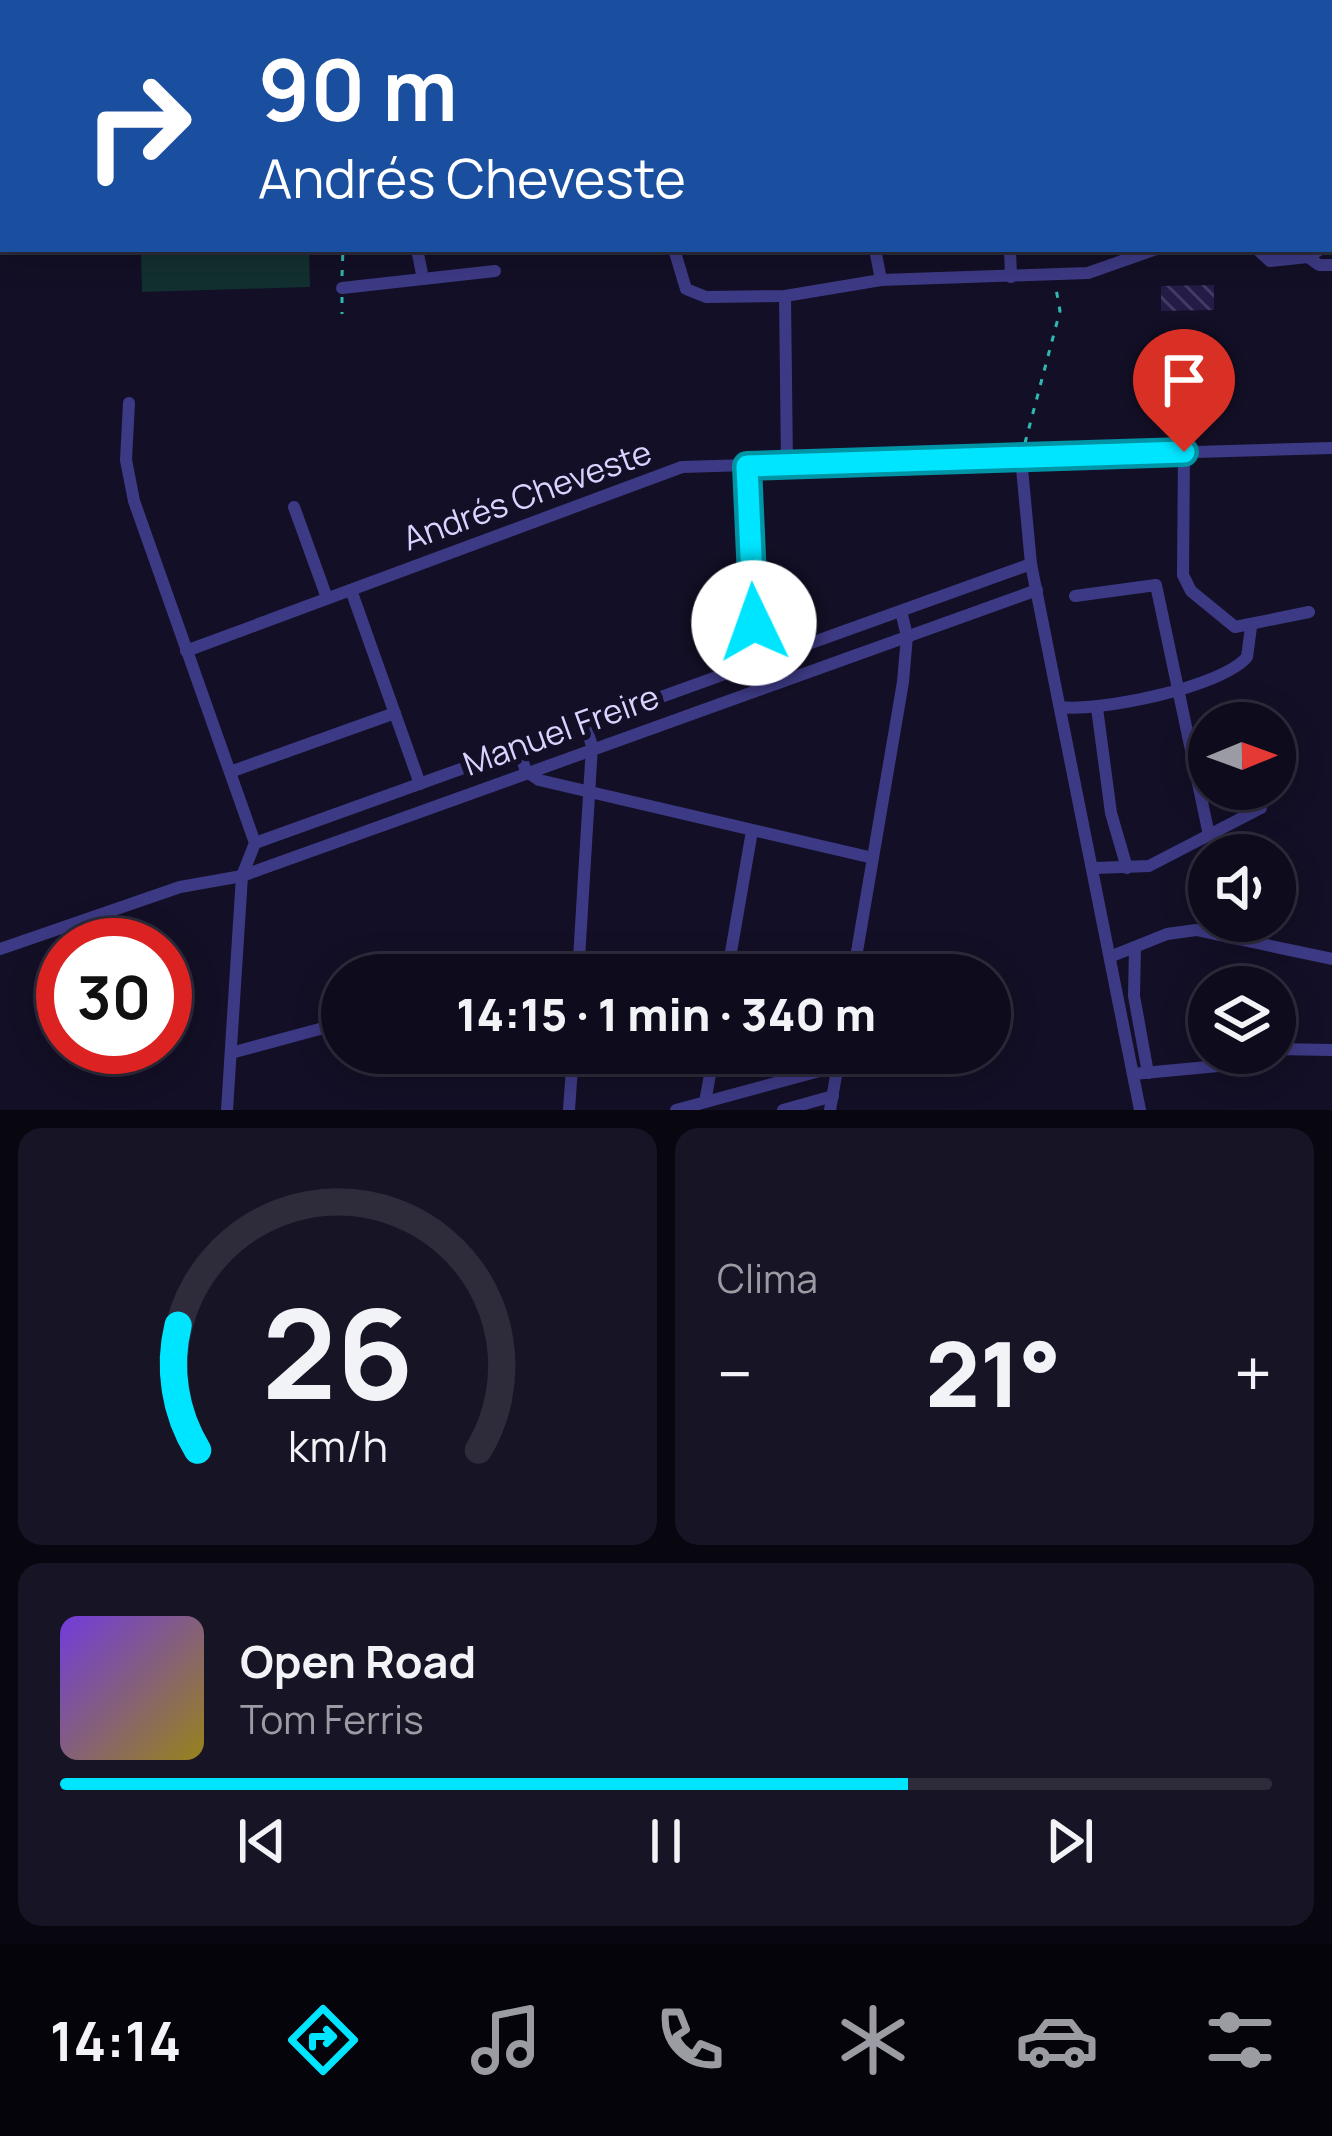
<!DOCTYPE html>
<html lang="es">
<meta charset="utf-8">
<style>
:root{--surface:#0e0b1c;--page:#171425;--text:#f1f3f6;--muted:#9b9ba3;--line:#2e2b3b;--accent:#00e5ff}
body{margin:0;font-family:Manrope,sans-serif;background:var(--page);color:var(--text);height:100vh;display:flex;flex-direction:column;font-size:45px;white-space:nowrap}
*{box-sizing:border-box;margin:0}
p{font-size:39px;color:var(--muted)}
.icon{flex:none;width:66px;height:66px;fill:none;stroke:currentColor;stroke-width:2;stroke-linecap:round;stroke-linejoin:round}
.map{position:relative;height:1110px;overflow:hidden}
.side{display:flex;flex-direction:column;gap:18px;padding:18px;background:#08060f;flex:1}
.side>*{flex:none}
.guide{position:absolute;left:0px;top:0px;width:1332px;height:252px;box-shadow:0 6px 30px #0003,0 0 0 3px var(--line);background:#1a4fa0;color:#fff;overflow:hidden}
.needle{width:78px;rotate:89deg}
.fabs{position:absolute;left:1188px;top:702px;display:grid;gap:24px}
.fabs a{display:grid;place-items:center;width:108px;height:108px;border-radius:50%;background:var(--surface);box-shadow:0 6px 30px #0003,0 0 0 3px var(--line);font-size:60px}
.speed{position:absolute;left:36px;top:918px;display:flex;gap:24px;font-size:60px;font-weight:700;text-align:center}
.speed>*{display:grid;place-content:center;width:156px;height:156px;border-radius:50%;background:var(--surface);box-shadow:0 6px 30px #0003,0 0 0 3px var(--line);line-height:1}
.speed .limit{border:18px solid #d22;background:#fff;color:#111}
.pin{position:absolute;display:grid;place-items:center;width:102px;height:102px;color:#fff;margin:-123px -51px;border-radius:50% 50% 50% 0;rotate:-45deg;box-shadow:0 0 12px #0007}
.pin .icon{rotate:45deg}
.me{position:absolute;width:132px;margin:-66px;rotate:357deg;stroke-linejoin:round;filter:drop-shadow(0 0 9px #0008)}
.turn{display:flex;align-items:center;gap:42px;height:252px;padding:0 60px;font-size:54px}
.turn .icon{width:156px;height:156px;stroke-width:2.5}
.turn b{display:block;font-size:84px;line-height:102px}
.big{font-size:90px;font-weight:800;line-height:1.1}
.side .tile{flex:1;display:flex;flex-direction:column;justify-content:center;gap:18px;min-width:0;padding:0 42px;border-radius:24px;background:var(--page)}
.side .dial{align-items:center;gap:0}
.dial svg{height:312px;overflow:visible;fill:none;stroke:var(--line);stroke-width:7;stroke-linecap:round;text-anchor:middle}
.dial text{fill:var(--text);stroke:none}
.song{display:flex;align-items:center;gap:36px}
.cover{width:144px;height:144px;border-radius:18px;background:linear-gradient(135deg,hsl(260 70% 55%),hsl(50 70% 35%))}
.played{height:12px;border-radius:6px;background:linear-gradient(90deg,var(--accent) 70%,var(--line) 70%)}
.keys{display:flex;justify-content:space-around;direction:ltr}
.heat{display:flex;justify-content:space-between;align-items:center;font-size:66px;direction:ltr}
.side .tiles{flex:1;display:grid;gap:18px;grid-template-columns:1fr 1fr}
.tile:last-child{grid-column:span 2}
.trip{position:absolute;left:321px;top:954px;width:690px;height:120px;border-radius:60px;background:var(--surface);box-shadow:0 6px 30px #0003,0 0 0 3px var(--line);font-weight:800;line-height:120px;text-align:center}
.tab-bar{display:flex;height:192px;justify-content:space-around;align-items:center;background:#06040b;color:var(--muted)}
.tab-bar .icon{width:84px;height:84px}
.tab-bar .current{color:var(--accent)}
.tab-bar b{font-size:54px;color:var(--text)}
.map>svg:first-child{display:block}
</style>
<div class="map">
<svg width="1332" height="1110" viewBox="0 0 1332 1110">
<defs>
<pattern id="building-back-hatch" width="6" height="6" patternUnits="userSpaceOnUse" patternTransform="scale(3)"><rect width="6" height="6" fill="#241b47"/><path d="M-1 5l2 2M0 0l6 6M5-1l2 2" fill="none" stroke="#433b63"/></pattern>
</defs>
<rect width="100%" height="100%" fill="#130f26"/>
<polygon fill="#12302f" points="141,249 309,249 310,287 142,292"/>
<g fill="none" stroke-linecap="round" stroke-linejoin="round">
<g stroke="#0a1f44" stroke-width="3">
<polyline points="387,3 400,0"/>
<polyline points="0,9 3,10"/>
</g>
</g>
<polygon fill="url(#building-back-hatch)" points="1214,285 1214,310 1161,311 1161,286"/>
<g fill="none" stroke-linecap="round" stroke-linejoin="round">
<g stroke="#2fb8b0" stroke-width="3" stroke-dasharray="6 9" stroke-linecap="butt">
<polyline points="342,276 343,249"/>
<polyline points="342,297 342,314"/>
<polyline points="1025,443 1060,311 1055,283"/>
</g>
<polyline stroke="#3d3a85" stroke-width="6" points="1127,0 1127,3"/>
<g stroke="#3d3a85" stroke-width="12">
<polyline points="822,0 822,3"/>
<polyline points="996,0 996,3"/>
<polyline points="633,3 646,0"/>
<polyline points="1192,3 1192,0"/>
<polyline points="0,66 3,67"/>
<polyline points="1332,97 1332,115"/>
<polyline points="1329,244 1332,243"/>
<polyline points="417,249 423,279"/>
<polyline points="674,249 686,289 706,297 785,296 881,280 1088,273 1156,249"/>
<polyline points="875,249 881,280"/>
<polyline points="1010,249 1011,277"/>
<polyline points="1257,249 1270,261 1308,257"/>
<polyline points="1321,249 1308,257 1319,265 1332,265"/>
<polyline points="342,288 495,271"/>
<polyline points="785,296 787,465"/>
<polyline points="129,403 126,460 134,501 255,843 242,876 227,1110"/>
<polyline points="1184,452 1183,575 1191,591 1235,627 1309,612"/>
<polyline points="1021,458 1031,564 1140,1110"/>
<polyline points="747,466 756,662 764,686"/>
<polyline points="294,507 327,598"/>
<polyline points="351,590 420,784"/>
<polyline points="1075,596 1156,585 1209,835"/>
<polyline points="186,651 682,467 1332,448"/>
<path d="M 1060,707 C 1099,712 1222,687 1247,657 L 1251,627"/>
<polyline points="1097,708 1111,813 1127,868"/>
<polyline points="518,748 526,771 539,780 873,858"/>
<polyline points="230,772 395,713"/>
<polyline points="255,843 1031,564"/>
<polyline points="1095,868 1149,866 1261,808"/>
<polyline points="1135,947 1134,996 1148,1073"/>
<polyline points="0,949 180,887 242,876 1037,590"/>
<polyline points="1112,956 1167,934 1196,930 1332,959"/>
<polyline points="522,975 579,960"/>
<polyline points="578,975 592,746 585,724"/>
<polyline points="727,975 752,831"/>
<polyline points="853,975 903,682 907,636 901,611"/>
<polyline points="1275,1049 1332,1050"/>
<polyline points="231,1053 342,1023"/>
<polyline points="1133,1074 1261,1062 1271,1053"/>
<polyline points="705,1102 714,1053"/>
<polyline points="569,1110 573,1053"/>
<polyline points="676,1110 838,1066"/>
<polyline points="783,1110 833,1096"/>
<polyline points="830,1110 840,1053"/>
</g>
<g stroke="#ff4fa3" stroke-width="21">
<polyline points="492,3 505,0"/>
<polyline points="0,35 3,35"/>
</g>
</g>
<g fill="none" stroke-linecap="round" stroke-linejoin="round">
<g stroke="#0095a6" stroke-width="30">
<polyline id="route" points="754,623 747,466 1184,452"/>
</g>
<use href="#route" stroke="#00e5ff" stroke-width="21"/>
</g>
<g text-anchor="middle" stroke-width="12" stroke-linejoin="round" paint-order="stroke">
<g font-size="33" fill="#d9d4ff" stroke="#130f26">
<text transform="translate(527 495) rotate(-20)" y="12">Andrés Cheveste</text>
<text transform="translate(561 730) rotate(-20)" y="12">Manuel Freire</text>
</g>
</g>
</svg>
<div class="fabs">
<a><svg class="needle" viewBox="-14 -14 28 28"><path d="M0-13l5 13h-10z" fill="#e53935"/><path d="M0 13l5-13h-10z" fill="#9b9ba3"/></svg></a>
<a><svg class="icon" aria-label="sound" viewBox="0 0 24 24"><path d="M4 9h4l5-4v14l-5-4H4zM17 9q2 3 0 6"/></svg></a>
<a><svg class="icon" aria-label="layers" viewBox="0 0 24 24"><path d="M12 4l9 5-9 5-9-5zM3 14l9 5 9-5"/></svg></a>
</div>
<div class="speed"><div class="limit">30</div></div>
<div class="pin" style="left:1184px;top:452px;background:#d93025"><svg class="icon" aria-label="arrive" viewBox="0 0 24 24"><path d="M6 21V4h12l-3 4 3 4H6"/></svg></div>
<svg class="me" style="left:754px;top:623px" viewBox="-20 -20 40 40"><circle r="19" fill="#fff"/><path d="M0-13L10 11 0 6-10 11z" fill="#00e5ff"/></svg>
<div class="trip">14:15 · 1 min · 340 m</div>
<div class="guide">
<div class="turn"><svg class="icon" aria-label="right" viewBox="0 0 24 24"><path d="M7 20v-9h11M14 6l5 5-5 5"/></svg><div><b>90 m</b>Andrés Cheveste</div></div>
</div>
</div>
<section class="side">
<div class="tiles">
<div class="tile dial"><svg viewBox="0 0 100 80">
<path d="M14 69A42 42 0 1 1 86 69"/>
<path d="M14 69A42 42 0 0 1 9 37" stroke="#00e5ff"/>
<text x="50" y="56" font-size="32" font-weight="700">26</text>
<text x="50" y="72" font-size="11">km/h</text>
</svg></div>
<div class="tile"><p>Clima</p>
<div class="heat"><a>−</a><b class="big">21°</b><a>+</a></div>
</div>
<div class="tile">
<div class="song"><i class="cover"></i><div><b>Open Road</b><p>Tom Ferris</p></div></div>
<div class="played"></div>
<div class="keys"><svg class="icon" aria-label="previous" viewBox="0 0 24 24"><path d="M18 5L8 12l10 7zM5 5v14"/></svg><svg class="icon" aria-label="pause" viewBox="0 0 24 24"><path d="M8 5v14M16 5v14"/></svg><svg class="icon" aria-label="next" viewBox="0 0 24 24"><path d="M6 5l10 7-10 7zM19 5v14"/></svg></div>
</div>
</div>
</section>
<nav class="tab-bar">
<b>14:14</b>
<svg class="icon current" aria-label="directions" viewBox="0 0 24 24"><path d="M12 3l9 9-9 9-9-9zM9 14v-3h6M13 9l2 2-2 2"/></svg>
<svg class="icon" aria-label="music" viewBox="0 0 24 24"><path d="M9 18V5l10-2v13"/><circle cx="6" cy="18" r="3"/><circle cx="16" cy="16" r="3"/></svg>
<svg class="icon" aria-label="phone" viewBox="0 0 24 24"><path d="M5 4h4l2 5-3 2q2 4 5 5l2-3 5 2v4C11 20 4 13 5 4z"/></svg>
<svg class="icon" aria-label="climate" viewBox="0 0 24 24"><path d="M12 3v18M4 7l16 10M4 17L20 7"/></svg>
<svg class="icon" aria-label="car" viewBox="0 0 24 24"><path d="M5 17H2v-5l4-1 3-4h7l3 4 3 1v5h-3M9 17h6M6 11h13"/><circle cx="7" cy="17" r="2"/><circle cx="17" cy="17" r="2"/></svg>
<svg class="icon" aria-label="filters" viewBox="0 0 24 24"><path d="M4 7h16M4 17h16"/><circle cx="9" cy="7" r="2"/><circle cx="15" cy="17" r="2"/></svg>
</nav>
